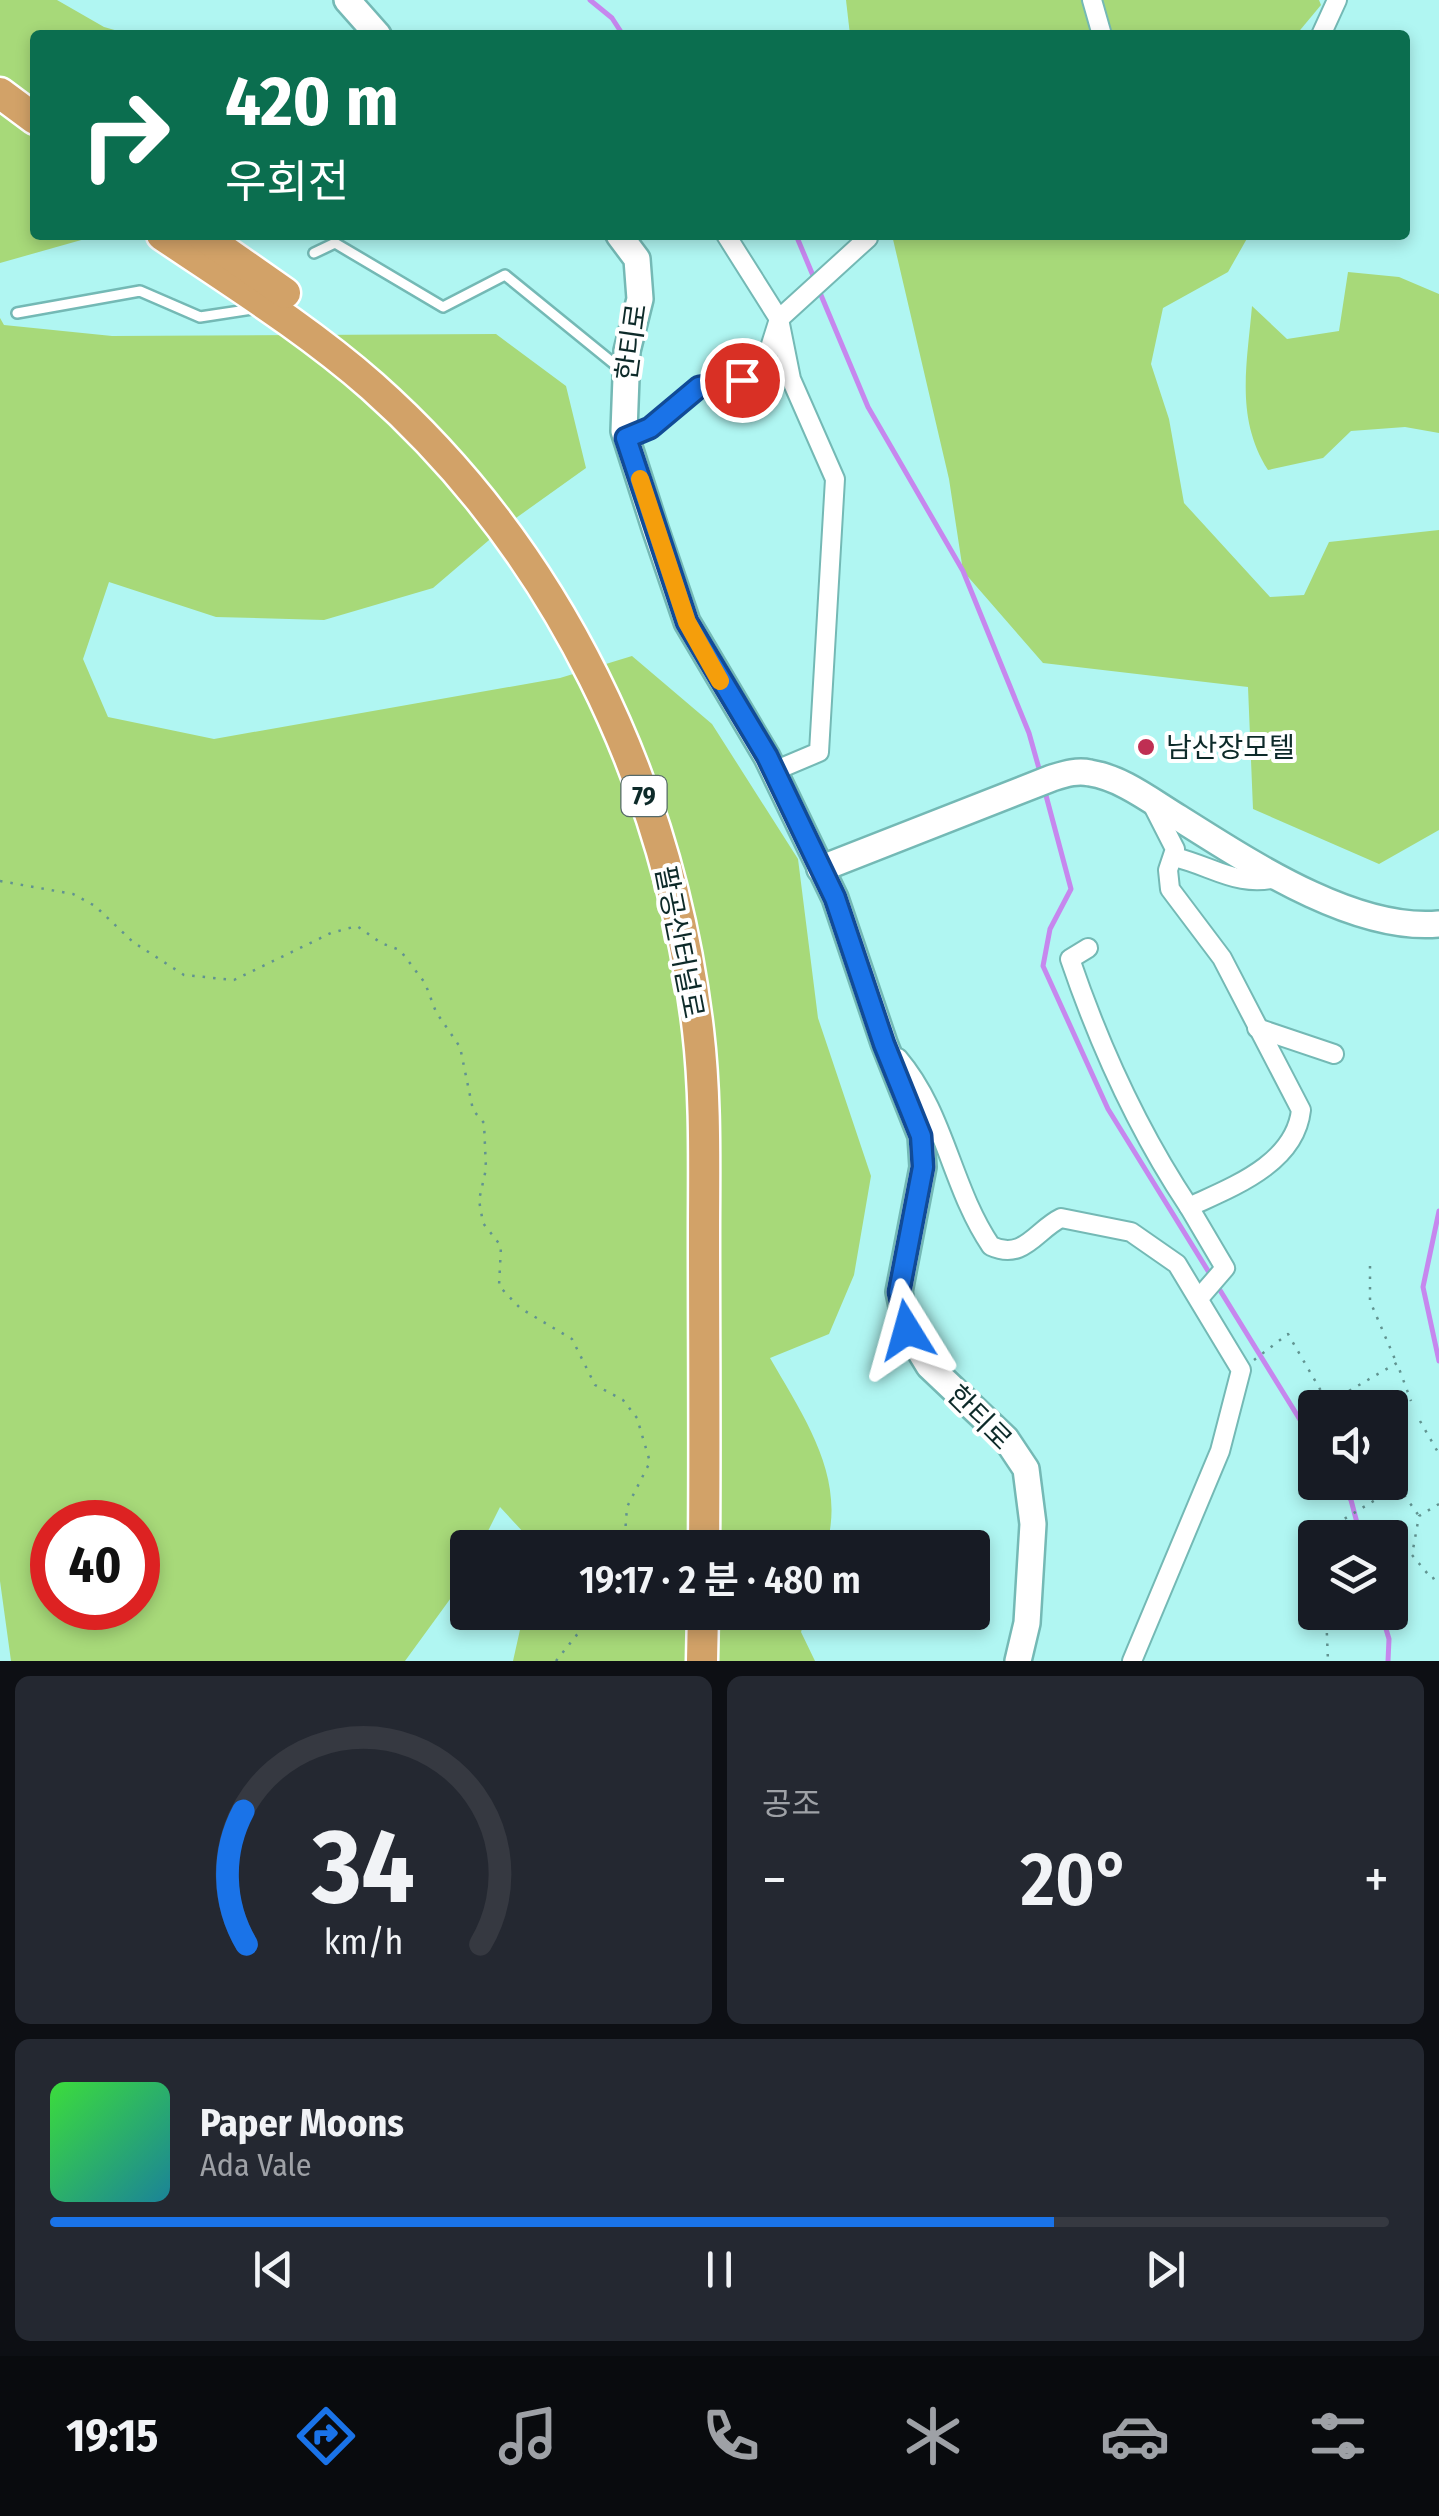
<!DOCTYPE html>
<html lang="ko">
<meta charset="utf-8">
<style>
:root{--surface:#171b24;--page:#242831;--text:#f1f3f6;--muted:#9ea1a6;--line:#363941;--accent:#1a73e8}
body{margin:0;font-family:"Fira Sans Condensed","Noto Sans KR",sans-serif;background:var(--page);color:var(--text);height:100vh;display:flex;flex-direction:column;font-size:38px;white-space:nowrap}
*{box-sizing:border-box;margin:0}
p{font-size:32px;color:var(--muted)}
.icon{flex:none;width:55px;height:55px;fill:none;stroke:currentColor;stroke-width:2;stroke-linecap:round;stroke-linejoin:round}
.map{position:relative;height:1661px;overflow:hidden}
.sheet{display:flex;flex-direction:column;gap:15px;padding:15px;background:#0d0f14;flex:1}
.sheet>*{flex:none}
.banner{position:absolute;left:30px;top:30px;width:1380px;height:210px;border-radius:10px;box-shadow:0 5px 15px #0003;background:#0b6e4f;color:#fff;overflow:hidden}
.controls{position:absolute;left:1298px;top:1390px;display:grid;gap:20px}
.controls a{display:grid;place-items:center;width:110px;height:110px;border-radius:10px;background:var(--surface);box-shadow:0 5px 15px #0003;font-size:50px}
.speed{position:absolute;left:30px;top:1500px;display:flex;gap:20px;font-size:50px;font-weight:700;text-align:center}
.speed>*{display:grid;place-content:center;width:130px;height:130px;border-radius:50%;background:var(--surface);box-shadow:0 5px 15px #0003;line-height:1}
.speed .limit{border:15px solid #d22;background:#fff;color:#111}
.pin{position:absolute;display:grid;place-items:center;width:85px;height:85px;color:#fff;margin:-42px;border:5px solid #fff;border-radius:50%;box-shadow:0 2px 10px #0007}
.me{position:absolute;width:110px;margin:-55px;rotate:352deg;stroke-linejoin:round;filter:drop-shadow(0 0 8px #0008)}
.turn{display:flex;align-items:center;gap:35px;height:210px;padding:0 30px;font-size:45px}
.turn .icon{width:130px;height:130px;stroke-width:2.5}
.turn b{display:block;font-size:70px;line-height:85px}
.big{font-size:75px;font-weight:600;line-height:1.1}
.sheet .tile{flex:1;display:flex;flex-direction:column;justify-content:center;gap:15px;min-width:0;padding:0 35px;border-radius:15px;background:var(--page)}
.sheet .dial{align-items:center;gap:0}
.dial svg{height:260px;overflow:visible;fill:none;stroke:var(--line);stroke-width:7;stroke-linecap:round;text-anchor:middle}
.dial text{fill:var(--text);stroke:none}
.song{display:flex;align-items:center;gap:30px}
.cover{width:120px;height:120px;border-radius:15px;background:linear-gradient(135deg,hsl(120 70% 55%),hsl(190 70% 35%))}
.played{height:10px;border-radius:5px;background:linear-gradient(90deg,var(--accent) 75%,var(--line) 75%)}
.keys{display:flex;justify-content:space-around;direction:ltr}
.heat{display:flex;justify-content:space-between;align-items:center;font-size:55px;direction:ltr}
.sheet .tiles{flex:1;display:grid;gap:15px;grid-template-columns:1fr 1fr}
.tile:last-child{grid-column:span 2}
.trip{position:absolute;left:450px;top:1530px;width:540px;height:100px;border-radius:10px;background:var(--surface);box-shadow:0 5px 15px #0003;font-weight:600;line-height:100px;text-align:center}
.dock{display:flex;height:160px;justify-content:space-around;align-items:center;background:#090b0e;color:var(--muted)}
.dock .icon{width:70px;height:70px}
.dock .active{color:var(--accent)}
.dock b{font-size:45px;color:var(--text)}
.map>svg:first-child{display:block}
</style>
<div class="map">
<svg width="1439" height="1661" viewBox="0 0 1439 1661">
<rect width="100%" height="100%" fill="#b0f6f2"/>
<g fill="#a7d979" fill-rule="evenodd">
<polygon points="0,0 57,0 104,27 132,35 35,35 35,235 99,235 0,263"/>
<polygon points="846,0 1319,0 1321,5 1296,35 850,35"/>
<polygon points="892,235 1249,235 1228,272 1163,308 1151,364 1169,419 1184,503 1270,597 1304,595 1329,542 1439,530 1439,830 1379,864 1253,809 1248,687 1043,663 963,571 949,479"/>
<path d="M 1348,272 L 1399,277 L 1439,294 L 1439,433 L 1405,427 L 1351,431 L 1323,458 L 1268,470 C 1235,418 1247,365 1252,306 L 1287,339 L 1339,331 Z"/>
<path d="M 0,318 L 4,325 L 112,336 L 496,334 L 566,386 L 586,468 L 509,523 L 433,588 L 324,620 L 216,617 L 109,582 L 83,659 L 108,717 L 214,739 L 560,678 L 632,656 L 712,724 L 798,859 L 818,1018 L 871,1176 L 854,1275 L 829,1334 L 770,1358 C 804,1417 847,1478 826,1547 L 537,1547 L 500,1507 L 480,1547 L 468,1548 L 464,1580 L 405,1661 L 11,1661 L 0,1581 ZM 52,1522 L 138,1522 L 138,1608 L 52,1608 Z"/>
<polygon points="524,1612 807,1613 801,1632 815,1661 513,1661"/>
</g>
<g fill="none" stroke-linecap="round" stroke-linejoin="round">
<g stroke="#c687ee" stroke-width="5">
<polyline points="590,0 612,18 623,35"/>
<polyline points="796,235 814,278"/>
<polyline points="818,288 868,407 963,571 1029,733 1040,772"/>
<polyline points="1044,788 1071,889 1050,929 1043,966 1108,1109 1315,1444"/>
<polyline points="1439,1211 1423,1287 1439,1361"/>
<polyline points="1339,1482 1351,1500 1361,1538"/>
<polyline points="1381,1612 1389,1639 1388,1661"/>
</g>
<g stroke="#74b9b5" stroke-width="14">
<g id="lane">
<polyline points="314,253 335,243 443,307 505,275 623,371"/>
<polyline points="17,313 140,291 200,317 259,308"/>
</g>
</g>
<g stroke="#74b9b5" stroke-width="22">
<g id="street">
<polyline points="1092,0 1102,35"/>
<polyline points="1321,35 1337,0"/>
<polyline points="726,235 779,319 791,379 835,479 819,752 774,771"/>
<polyline points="626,438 650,428 699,387 742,380 768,354 779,319 868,238"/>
<path d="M 1150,800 L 1175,849 L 1168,870 L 1170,889 L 1222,958 L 1301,1110 C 1295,1164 1232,1187 1189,1207 L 1225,1268 L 1200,1297"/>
<path d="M 1174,857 C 1213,866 1239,889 1280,877"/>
<path d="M 1088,948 L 1070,959 C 1100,1047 1137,1129 1189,1207"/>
<polyline points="1257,1028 1334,1054"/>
<path d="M 898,1058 C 945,1113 951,1187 991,1246 C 1024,1261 1036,1230 1061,1218 L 1131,1232 L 1177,1264 L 1241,1370 L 1220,1451 L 1132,1661"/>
</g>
</g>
<g stroke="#74b9b5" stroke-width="30">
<g id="secondary">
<polyline points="347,0 378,35"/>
<polyline points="619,235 637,259 640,299 627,351 624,431 655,528 687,622 767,757 835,898 884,1043 921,1136 923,1167 899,1292 907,1330 929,1366 1006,1439 1026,1469 1033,1524 1027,1623 1018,1661"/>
<path d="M 820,869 L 1052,778 C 1065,774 1077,770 1090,773 C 1122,778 1151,801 1179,818 C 1249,862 1354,932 1439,924"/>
</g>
</g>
<g stroke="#fff" stroke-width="35">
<g id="highway">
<polyline points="0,93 35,119"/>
<path d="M 162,235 C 233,283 307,329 372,386 C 558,551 669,784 698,1030 C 706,1098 704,1167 704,1235 C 704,1339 705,1443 704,1548"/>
<polyline points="202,235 285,293"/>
<polyline points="702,1661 703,1612"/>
</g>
</g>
<g stroke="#619390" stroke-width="2.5" stroke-dasharray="2.5 8" stroke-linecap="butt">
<polyline points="0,881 73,894 95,906 133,942 184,975 234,980 331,933 357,926 381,943 400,950 425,983 436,1012 460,1047 473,1110 484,1123 486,1169 479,1200 483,1223 501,1246 499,1286 520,1308 572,1339 595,1385 623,1400 637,1418 650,1462 627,1507 624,1548"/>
<polyline points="1370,1266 1370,1301 1397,1364"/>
<polyline points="1254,1360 1288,1334 1328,1403 1397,1363 1411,1401"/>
<polyline points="1420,1421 1439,1454"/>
<polyline points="1439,1504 1419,1516 1412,1555 1432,1579 1439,1575"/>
<polyline points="1323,1538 1323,1532 1398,1486 1419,1516"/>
<polyline points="1326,1612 1328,1661"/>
<polyline points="556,1661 595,1612"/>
</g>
<use href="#lane" stroke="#fff" stroke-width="9"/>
<use href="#street" stroke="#fff" stroke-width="18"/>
<use href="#secondary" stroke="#fff" stroke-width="25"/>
<use href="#highway" stroke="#d2a268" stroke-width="30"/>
</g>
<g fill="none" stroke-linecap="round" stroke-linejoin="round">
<g stroke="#114b97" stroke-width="25">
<polyline id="route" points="742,380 699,387 650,428 626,438 687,622 767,756 835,898 884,1044 921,1136 923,1167 899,1292 907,1330"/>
</g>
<use href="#route" stroke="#1a73e8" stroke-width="18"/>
<polyline stroke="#f59e0b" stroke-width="18" points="640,479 687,622 720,681"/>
</g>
<circle fill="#bf2f53" stroke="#fff" stroke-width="4" cx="1146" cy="747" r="10"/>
<g text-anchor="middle" stroke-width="8" stroke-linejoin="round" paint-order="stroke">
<rect fill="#fff" stroke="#566a69" stroke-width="2.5" x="621.5" y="776" width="45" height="40" rx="8"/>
<g font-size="25" font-weight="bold" fill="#0d2a29">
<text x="644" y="805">79</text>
</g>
<g font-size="28" fill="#0d2a29" stroke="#fff">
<text transform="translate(631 342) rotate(-82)" y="10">한티로</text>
<text transform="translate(680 942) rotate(79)" y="10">팔공산터널로</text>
<text transform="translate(980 1417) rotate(45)" y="10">한티로</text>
</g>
<g font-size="28" fill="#0d2a29" stroke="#fff" text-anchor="start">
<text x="1166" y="757">남산장모텔</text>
</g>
</g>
</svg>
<div class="controls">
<a><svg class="icon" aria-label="sound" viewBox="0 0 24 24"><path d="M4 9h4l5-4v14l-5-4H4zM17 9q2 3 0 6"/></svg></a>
<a><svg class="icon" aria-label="layers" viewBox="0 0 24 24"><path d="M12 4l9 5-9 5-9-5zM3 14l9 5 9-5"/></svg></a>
</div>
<div class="speed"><div class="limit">40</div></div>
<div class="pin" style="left:742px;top:380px;background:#d93025"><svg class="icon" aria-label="arrive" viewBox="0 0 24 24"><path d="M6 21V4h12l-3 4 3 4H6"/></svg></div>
<svg class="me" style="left:907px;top:1330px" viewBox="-20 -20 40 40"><path d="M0-17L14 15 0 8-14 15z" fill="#1a73e8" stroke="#fff" stroke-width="4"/></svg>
<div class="trip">19:17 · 2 분 · 480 m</div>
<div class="banner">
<div class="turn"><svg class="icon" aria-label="right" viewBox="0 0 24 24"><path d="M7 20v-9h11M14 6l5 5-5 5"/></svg><div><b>420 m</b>우회전</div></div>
</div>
</div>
<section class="sheet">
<div class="tiles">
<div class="tile dial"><svg viewBox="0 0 100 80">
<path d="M14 69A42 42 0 1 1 86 69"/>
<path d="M14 69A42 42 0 0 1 13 28" stroke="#1a73e8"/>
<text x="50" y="56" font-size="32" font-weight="700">34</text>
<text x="50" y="72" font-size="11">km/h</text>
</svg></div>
<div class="tile"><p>공조</p>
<div class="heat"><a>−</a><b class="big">20°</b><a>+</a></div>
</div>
<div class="tile">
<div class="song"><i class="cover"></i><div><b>Paper Moons</b><p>Ada Vale</p></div></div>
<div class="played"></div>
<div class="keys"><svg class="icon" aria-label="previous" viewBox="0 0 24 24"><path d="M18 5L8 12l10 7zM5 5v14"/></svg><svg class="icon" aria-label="pause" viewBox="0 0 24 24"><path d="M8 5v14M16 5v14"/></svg><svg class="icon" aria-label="next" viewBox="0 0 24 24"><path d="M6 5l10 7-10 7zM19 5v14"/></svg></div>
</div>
</div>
</section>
<nav class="dock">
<b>19:15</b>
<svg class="icon active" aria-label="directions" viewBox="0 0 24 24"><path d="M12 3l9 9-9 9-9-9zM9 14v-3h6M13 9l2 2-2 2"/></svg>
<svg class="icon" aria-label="music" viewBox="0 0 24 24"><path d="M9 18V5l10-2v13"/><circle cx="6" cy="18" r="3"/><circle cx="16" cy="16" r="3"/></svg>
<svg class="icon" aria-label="phone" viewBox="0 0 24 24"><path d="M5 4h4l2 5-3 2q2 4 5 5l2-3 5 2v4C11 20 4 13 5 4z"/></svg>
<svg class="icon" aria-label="climate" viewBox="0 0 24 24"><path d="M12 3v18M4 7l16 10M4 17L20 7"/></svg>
<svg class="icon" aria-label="car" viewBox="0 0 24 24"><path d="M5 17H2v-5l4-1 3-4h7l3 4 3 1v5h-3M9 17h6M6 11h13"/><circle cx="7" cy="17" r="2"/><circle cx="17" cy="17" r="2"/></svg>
<svg class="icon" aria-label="filters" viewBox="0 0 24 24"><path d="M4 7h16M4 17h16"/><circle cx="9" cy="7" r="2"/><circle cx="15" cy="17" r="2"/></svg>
</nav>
